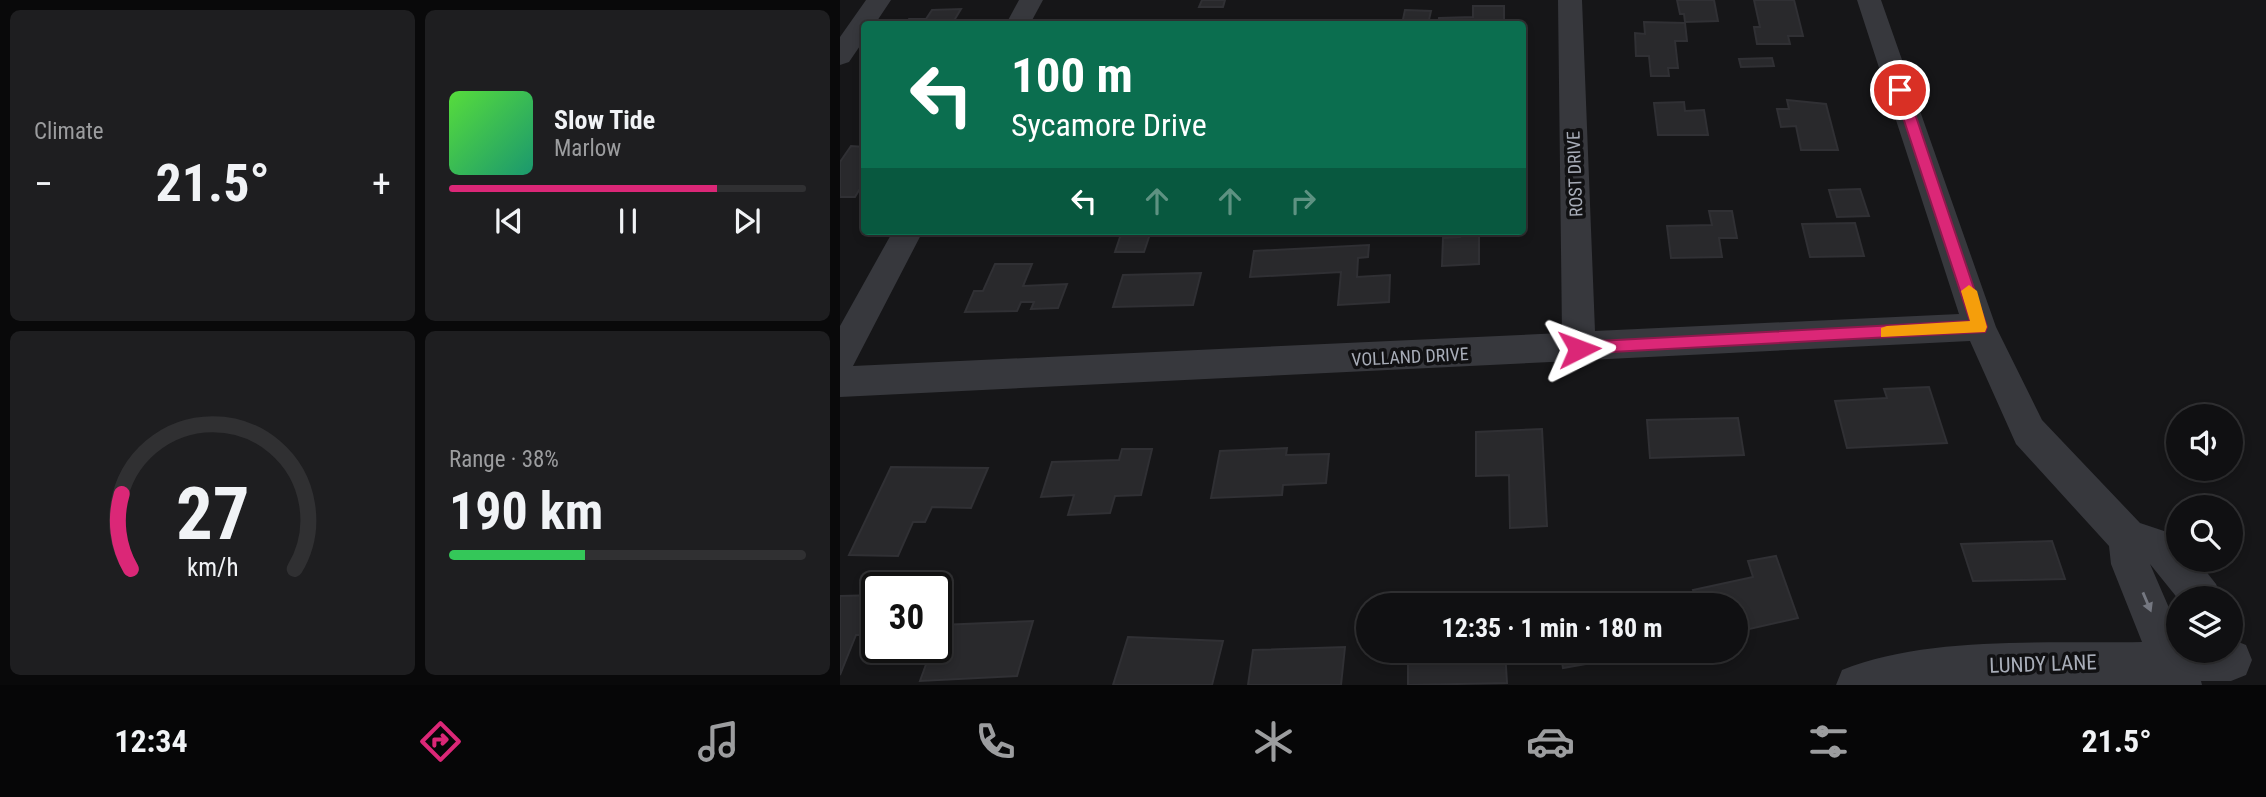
<!DOCTYPE html>
<meta charset="utf-8">
<style>
:root{--surface:#101012;--page:#1e1e20;--text:#f1f3f6;--muted:#9c9d9f;--line:#303032;--accent:#db2777}
body{margin:0;font-family:"Roboto Condensed",sans-serif;background:var(--page);color:var(--text);height:100vh;display:flex;flex-direction:column;font-size:26px;white-space:nowrap}
*{box-sizing:border-box;margin:0}
p{font-size:23px;color:var(--muted)}
.icon{flex:none;width:38px;height:38px;fill:none;stroke:currentColor;stroke-width:2;stroke-linecap:round;stroke-linejoin:round}
.map{position:relative;flex:1;overflow:hidden}
.drawer{display:flex;flex-direction:column;gap:10px;padding:10px;background:#09090a;width:840px}
.drawer>*{flex:none}
.top-card{position:absolute;left:21px;top:21px;width:665px;height:214px;border-radius:7px;box-shadow:0 4px 10px #0003,0 0 0 2px var(--line);background:#0b6e4f;color:#fff;overflow:hidden}
.controls{position:absolute;left:1326px;top:404px;display:grid;gap:14px}
.controls a{display:grid;place-items:center;width:77px;height:77px;border-radius:50%;background:var(--surface);box-shadow:0 4px 10px #0003,0 0 0 2px var(--line);font-size:35px}
.speed{position:absolute;left:21px;top:572px;display:flex;gap:14px;font-size:35px;font-weight:700;text-align:center}
.speed>*{display:grid;place-content:center;width:91px;height:91px;border-radius:50%;background:var(--surface);box-shadow:0 4px 10px #0003,0 0 0 2px var(--line);line-height:1}
.speed .limit{border:4px solid #111;border-radius:10px;background:#fff;color:#111}
.pin{position:absolute;display:grid;place-items:center;width:60px;height:60px;color:#fff;margin:-30px;border:4px solid #fff;border-radius:50%;box-shadow:0 2px 7px #0007}
.me{position:absolute;width:77px;margin:-38px;rotate:87deg;stroke-linejoin:round;filter:drop-shadow(0 0 5px #0008)}
.turn{display:flex;align-items:center;gap:24px;height:147px;padding:0 35px;font-size:32px}
.turn .icon{width:91px;height:91px;stroke-width:2.5}
.turn b{display:block;font-size:49px;line-height:60px}
.lanes{display:flex;align-items:center;height:66px;padding:0 35px;background:#0003;justify-content:center;gap:35px;direction:ltr}
.lanes .off{opacity:.35}
.big{font-size:52px;font-weight:700;line-height:1.1}
.drawer .tile{flex:1;display:flex;flex-direction:column;justify-content:center;gap:10px;min-width:0;padding:0 24px;border-radius:10px;background:var(--page)}
.drawer .dial{align-items:center;gap:0}
.dial svg{height:182px;overflow:visible;fill:none;stroke:var(--line);stroke-width:7;stroke-linecap:round;text-anchor:middle}
.dial text{fill:var(--text);stroke:none}
.song{display:flex;align-items:center;gap:21px}
.cover{width:84px;height:84px;border-radius:10px;background:linear-gradient(135deg,hsl(110 70% 55%),hsl(160 70% 35%))}
.played{height:7px;border-radius:4px;background:linear-gradient(90deg,var(--accent) 75%,var(--line) 75%)}
.keys{display:flex;justify-content:space-around;direction:ltr}
.heat{display:flex;justify-content:space-between;align-items:center;font-size:38px;direction:ltr}
.charge{height:10px;border-radius:5px;background:linear-gradient(90deg,#34c759 38%,var(--line) 0)}
.drawer .tiles{flex:1;display:grid;gap:10px;grid-template-columns:repeat(2,1fr)}
.trip{position:absolute;left:516px;top:593px;width:392px;height:70px;border-radius:35px;background:var(--surface);box-shadow:0 4px 10px #0003,0 0 0 2px var(--line);font-weight:700;line-height:70px;text-align:center}
.tabs{display:flex;height:112px;justify-content:space-around;align-items:center;background:#060607;color:var(--muted)}
.tabs .icon{width:49px;height:49px}
.tabs .selected{color:var(--accent)}
.tabs b{font-size:32px;color:var(--text)}
main{display:flex;flex:1;min-height:0}
.map>svg:first-child{display:block}
</style>
<main>
<section class="drawer">
<div class="tiles">
<div class="tile"><p>Climate</p>
<div class="heat"><a>−</a><b class="big">21.5°</b><a>+</a></div>
</div>
<div class="tile">
<div class="song"><i class="cover"></i><div><b>Slow Tide</b><p>Marlow</p></div></div>
<div class="played"></div>
<div class="keys"><svg class="icon" aria-label="previous" viewBox="0 0 24 24"><path d="M18 5L8 12l10 7zM5 5v14"/></svg><svg class="icon" aria-label="pause" viewBox="0 0 24 24"><path d="M8 5v14M16 5v14"/></svg><svg class="icon" aria-label="next" viewBox="0 0 24 24"><path d="M6 5l10 7-10 7zM19 5v14"/></svg></div>
</div>
<div class="tile dial"><svg viewBox="0 0 100 80">
<path d="M14 69A42 42 0 1 1 86 69"/>
<path d="M14 69A42 42 0 0 1 10 36" stroke="#db2777"/>
<text x="50" y="56" font-size="32" font-weight="700">27</text>
<text x="50" y="72" font-size="11">km/h</text>
</svg></div>
<div class="tile"><p>Range · 38%</p><b class="big">190 km</b><div class="charge"></div></div>
</div>
</section>
<div class="map">
<svg width="1426" height="685" viewBox="0 0 1426 685">
<rect width="100%" height="100%" fill="#161618"/>
<g fill="#29292c" stroke="#303034" stroke-width="2">
<polygon points="362,0 385,0 383,7 359,7"/>
<polygon points="837,0 874,0 878,21 845,22 844,14 840,14"/>
<polygon points="914,0 954,0 963,36 948,36 950,44 917,44 914,27 920,27"/>
<polygon points="633,6 664,6 664,21 672,21 672,24 598,24 599,18 633,17"/>
<polygon points="121,9 112,24 66,24 69,19 86,19 92,10"/>
<polygon points="565,10 591,11 588,24 562,24"/>
<polygon points="804,22 845,23 847,41 835,41 838,68 828,68 829,76 811,76 809,56 796,56 795,33 805,34"/>
<polygon points="932,58 934,66 901,67 899,59"/>
<polygon points="947,100 986,104 998,150 961,150 956,126 941,127 937,109 949,109"/>
<polygon points="844,102 845,111 864,110 868,135 818,135 814,103"/>
<polygon points="11,146 24,147 24,182 15,197 0,197 0,162"/>
<polygon points="1020,189 1029,216 997,217 989,190"/>
<polygon points="869,211 892,211 897,238 879,238 882,257 831,258 827,226 872,225"/>
<polygon points="1015,223 1024,256 970,257 962,224"/>
<polygon points="282,231 311,231 304,252 275,252"/>
<polygon points="620,231 639,231 639,264 602,266 603,238 620,237"/>
<polygon points="529,245 528,257 518,258 517,277 550,275 549,302 498,305 501,272 410,277 414,251"/>
<polygon points="155,264 192,264 183,286 227,284 218,308 191,309 194,302 181,302 177,311 125,312 134,291 143,291"/>
<polygon points="361,273 353,305 273,307 283,275"/>
<polygon points="1089,387 1107,443 1007,448 995,401 1047,398 1044,389"/>
<polygon points="898,418 904,455 810,458 807,420"/>
<polygon points="702,429 707,526 670,528 669,475 636,476 636,432"/>
<polygon points="447,448 446,455 489,454 486,483 443,485 442,495 371,498 380,451"/>
<polygon points="282,449 312,449 301,495 275,496 270,513 228,515 234,495 201,497 212,462 279,460"/>
<polygon points="51,467 148,468 131,508 92,507 85,522 73,522 58,556 9,555"/>
<polygon points="1212,541 1225,579 1133,581 1121,544"/>
<polygon points="936,556 958,618 896,632 896,606 858,606 853,590 913,577 908,561"/>
<polygon points="37,595 37,635 16,635 0,675 0,596"/>
<polygon points="193,621 177,676 80,681 92,648 96,648 100,625"/>
<polygon points="288,637 383,641 372,685 273,685"/>
<polygon points="505,647 501,685 408,685 413,650"/>
<polygon points="568,651 665,651 667,683 568,685"/>
<polygon points="720,651 814,651 814,652 723,668"/>
</g>
<g fill="none" stroke-linecap="round" stroke-linejoin="round">
<g fill="#37383d" fill-rule="evenodd">
<polygon points="26,0 51,0 35,24 24,24 24,40 9,62 0,65 0,37"/>
<polygon points="179,0 203,0 190,24 166,24"/>
<path d="M 718,0 L 742,0 L 755,331 L 1119,314 L 1017,0 L 1041,0 L 1156,327 L 1202,420 L 1300,523 L 1339,536 L 1339,560 L 1357,560 L 1376,584 L 1382,598 L 1339,600 L 1310,564 L 1339,631 L 1339,651 L 1391,651 L 1391,639 L 1406,645 L 1412,660 L 1406,675 L 1391,681 L 1361,681 L 1362,685 L 996,685 L 1002,670 C 1088,635 1210,644 1302,642 L 1271,564 L 1269,546 L 1176,444 L 1130,341 L 748,360 L 739,363 L 732,361 L 0,397 L 0,326 L 53,231 L 83,231 L 13,366 L 722,333 Z"/>
</g>
</g>
<defs><path id="oneway-solid" d="M-6-.8H1V-3.2L6.5 0L1 3.2V.8H-6Z" transform="scale(1.75)"/></defs>
<use fill="#757881" href="#oneway-solid" transform="translate(1307 602) rotate(67)"/>
<polygon fill="#db2777" stroke="#8e194d" stroke-width="2" points="1060,86 1067,90 1147,327 1145,332 734,354 731,349 739,342 1130,321 1054,90"/>
<polygon fill="#f59e0b" points="1129,285 1137,291 1147,327 1145,332 1041,337 1041,328 1047,326 1130,321 1121,291"/>
<g text-anchor="middle" stroke-width="7" stroke-linejoin="round" paint-order="stroke">
<g font-size="18" fill="#a8adb8" stroke="#111113">
<text transform="translate(735 174) rotate(-92)" y="6">ROST DRIVE</text>
<text transform="translate(570 357) rotate(-3)" y="6">VOLLAND DRIVE</text>
</g>
<g font-size="21" fill="#a8adb8" stroke="#111113">
<text transform="translate(1203 664) rotate(-2)" y="7">LUNDY LANE</text>
</g>
</g>
</svg>
<div class="controls">
<a><svg class="icon" aria-label="sound" viewBox="0 0 24 24"><path d="M4 9h4l5-4v14l-5-4H4zM17 9q2 3 0 6"/></svg></a>
<a><svg class="icon" aria-label="search" viewBox="0 0 24 24"><circle cx="10" cy="10" r="6"/><path d="M15 15l6 6"/></svg></a>
<a><svg class="icon" aria-label="layers" viewBox="0 0 24 24"><path d="M12 4l9 5-9 5-9-5zM3 14l9 5 9-5"/></svg></a>
</div>
<div class="speed"><div class="limit">30</div></div>
<div class="pin" style="left:1060px;top:90px;background:#d93025"><svg class="icon" aria-label="arrive" viewBox="0 0 24 24"><path d="M6 21V4h12l-3 4 3 4H6"/></svg></div>
<svg class="me" style="left:739px;top:349px" viewBox="-20 -20 40 40"><path d="M0-17L14 15 0 8-14 15z" fill="#db2777" stroke="#fff" stroke-width="4"/></svg>
<div class="trip">12:35 · 1 min · 180 m</div>
<div class="top-card">
<div class="turn"><svg class="icon" aria-label="left" viewBox="0 0 24 24"><path d="M17 20v-9H6M10 6l-5 5 5 5"/></svg><div><b>100 m</b>Sycamore Drive</div></div>
<div class="lanes"><svg class="icon" aria-label="left" viewBox="0 0 24 24"><path d="M17 20v-9H6M10 6l-5 5 5 5"/></svg><svg class="icon off" aria-label="ahead" viewBox="0 0 24 24"><path d="M12 20V5M6 11l6-6 6 6"/></svg><svg class="icon off" aria-label="ahead" viewBox="0 0 24 24"><path d="M12 20V5M6 11l6-6 6 6"/></svg><svg class="icon off" aria-label="right" viewBox="0 0 24 24"><path d="M7 20v-9h11M14 6l5 5-5 5"/></svg></div>
</div>
</div>
</main>
<nav class="tabs">
<b>12:34</b>
<svg class="icon selected" aria-label="directions" viewBox="0 0 24 24"><path d="M12 3l9 9-9 9-9-9zM9 14v-3h6M13 9l2 2-2 2"/></svg>
<svg class="icon" aria-label="music" viewBox="0 0 24 24"><path d="M9 18V5l10-2v13"/><circle cx="6" cy="18" r="3"/><circle cx="16" cy="16" r="3"/></svg>
<svg class="icon" aria-label="phone" viewBox="0 0 24 24"><path d="M5 4h4l2 5-3 2q2 4 5 5l2-3 5 2v4C11 20 4 13 5 4z"/></svg>
<svg class="icon" aria-label="climate" viewBox="0 0 24 24"><path d="M12 3v18M4 7l16 10M4 17L20 7"/></svg>
<svg class="icon" aria-label="car" viewBox="0 0 24 24"><path d="M5 17H2v-5l4-1 3-4h7l3 4 3 1v5h-3M9 17h6M6 11h13"/><circle cx="7" cy="17" r="2"/><circle cx="17" cy="17" r="2"/></svg>
<svg class="icon" aria-label="filters" viewBox="0 0 24 24"><path d="M4 7h16M4 17h16"/><circle cx="9" cy="7" r="2"/><circle cx="15" cy="17" r="2"/></svg>
<b>21.5°</b>
</nav>
